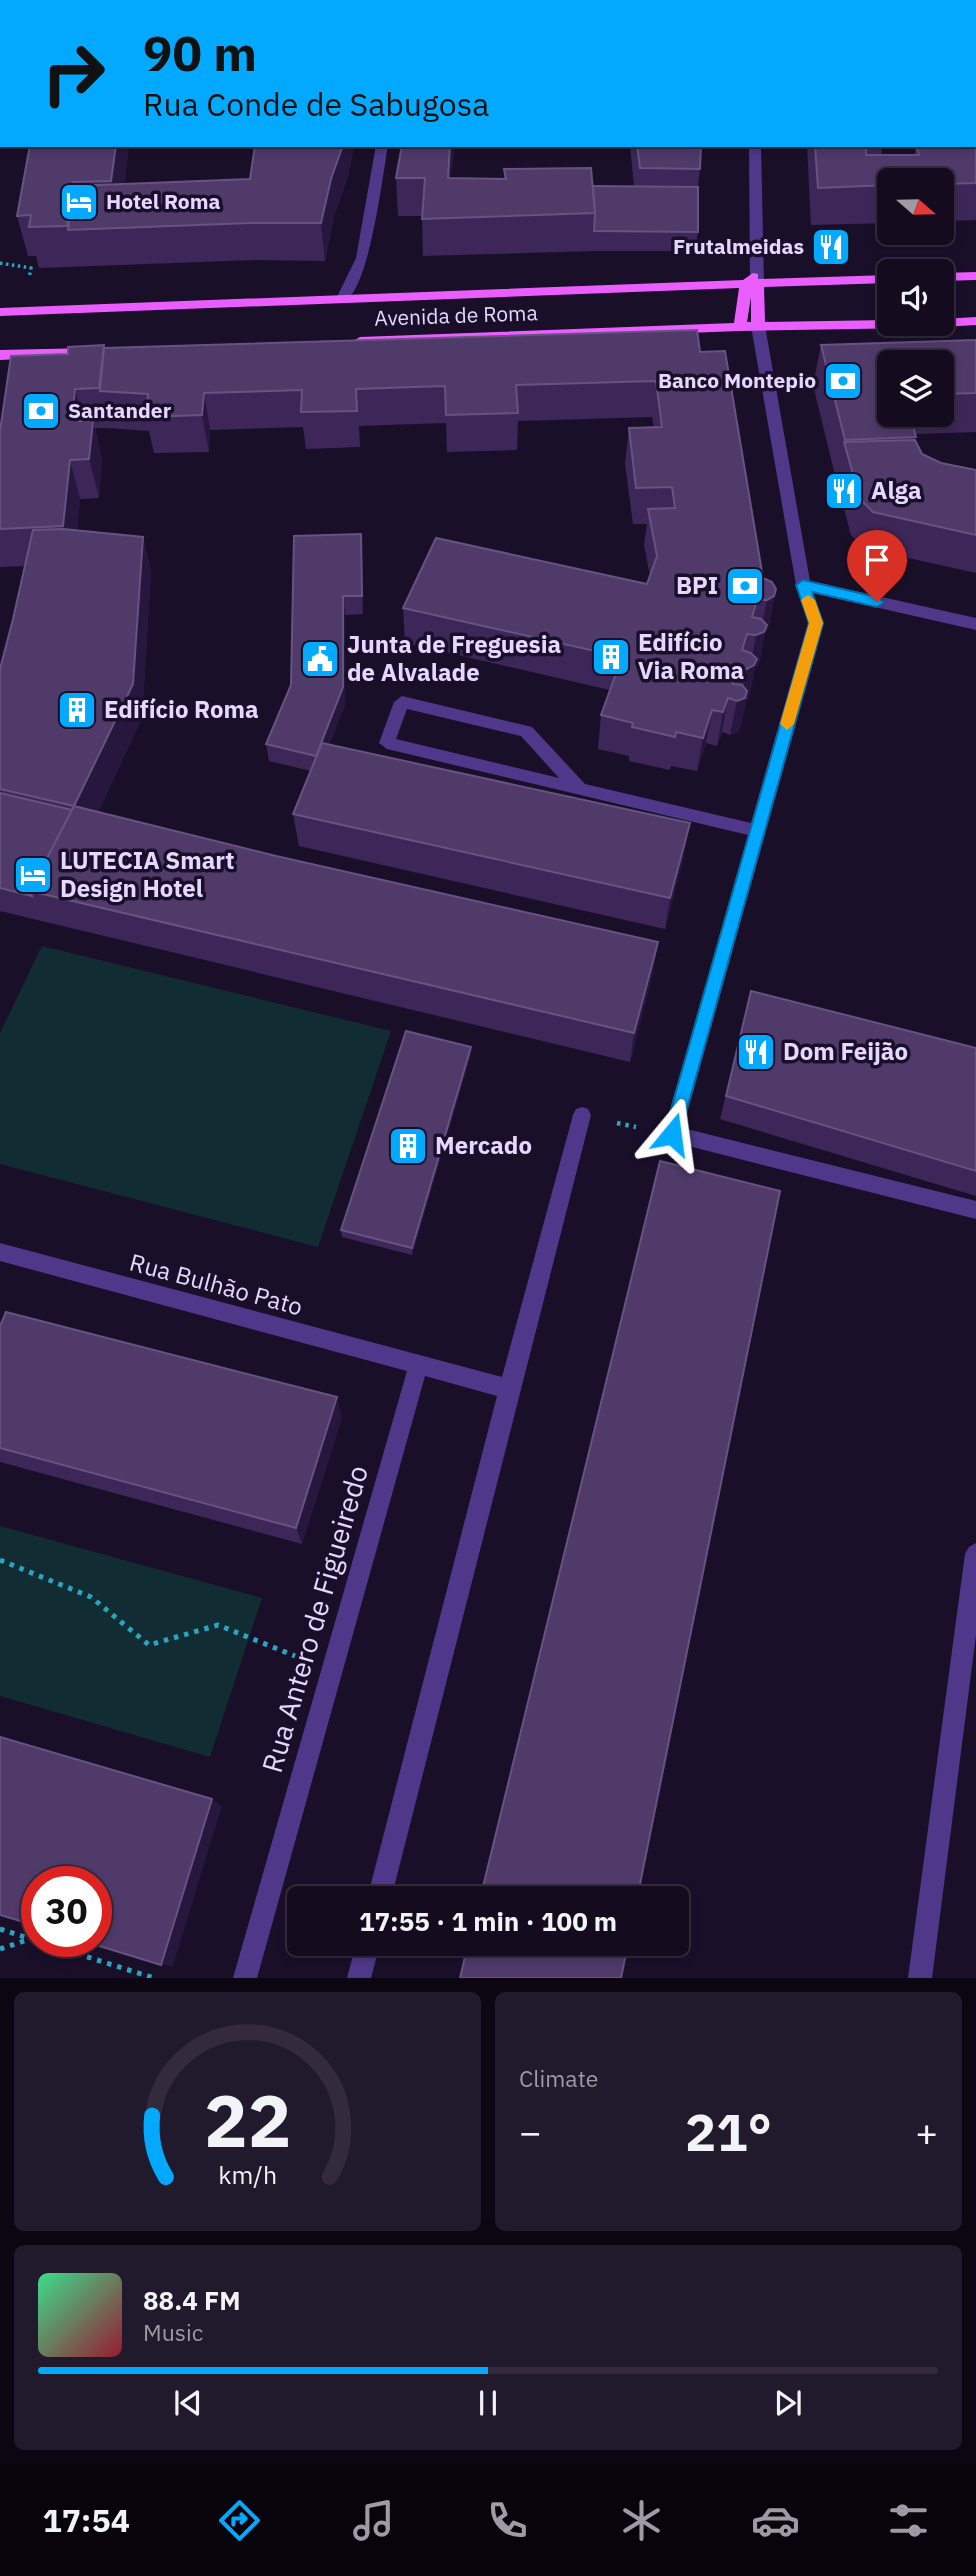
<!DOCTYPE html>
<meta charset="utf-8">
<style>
:root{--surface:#140b1f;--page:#21192c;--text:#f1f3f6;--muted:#9d9ba4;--line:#332b3d;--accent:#03a9ff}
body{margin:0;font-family:"IBM Plex Sans",sans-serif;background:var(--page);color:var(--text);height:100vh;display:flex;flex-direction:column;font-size:26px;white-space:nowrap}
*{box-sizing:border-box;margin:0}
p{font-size:23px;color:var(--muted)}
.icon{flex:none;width:38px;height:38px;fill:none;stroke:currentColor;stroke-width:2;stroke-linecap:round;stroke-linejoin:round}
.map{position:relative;height:1978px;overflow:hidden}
.panel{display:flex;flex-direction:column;gap:14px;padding:14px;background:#0b0611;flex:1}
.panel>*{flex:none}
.hud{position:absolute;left:0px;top:0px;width:976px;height:147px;box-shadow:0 4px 10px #0003,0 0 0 2px var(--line);background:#03a9ff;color:#111;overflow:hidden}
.needle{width:46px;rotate:110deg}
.fabs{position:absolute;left:877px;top:168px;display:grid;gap:14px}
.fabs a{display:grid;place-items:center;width:77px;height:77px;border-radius:10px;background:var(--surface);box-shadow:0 4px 10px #0003,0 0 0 2px var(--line);font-size:35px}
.speed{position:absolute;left:21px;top:1866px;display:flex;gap:14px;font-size:35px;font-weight:700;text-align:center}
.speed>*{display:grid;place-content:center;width:91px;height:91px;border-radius:50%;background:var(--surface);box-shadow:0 4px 10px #0003,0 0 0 2px var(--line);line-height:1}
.speed .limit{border:10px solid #d22;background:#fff;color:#111}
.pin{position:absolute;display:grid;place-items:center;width:60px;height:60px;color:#fff;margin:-72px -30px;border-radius:50% 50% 50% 0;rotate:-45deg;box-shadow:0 0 7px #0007}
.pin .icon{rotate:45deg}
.me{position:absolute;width:77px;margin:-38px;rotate:16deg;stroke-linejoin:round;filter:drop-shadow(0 0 5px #0008)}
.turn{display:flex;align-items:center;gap:24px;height:147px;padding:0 28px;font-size:32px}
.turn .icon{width:91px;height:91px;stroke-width:2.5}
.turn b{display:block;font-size:49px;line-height:60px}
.big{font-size:52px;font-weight:700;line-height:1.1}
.panel .card{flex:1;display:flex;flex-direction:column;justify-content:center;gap:10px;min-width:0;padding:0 24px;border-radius:10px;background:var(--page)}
.panel .dial{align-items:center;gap:0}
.dial svg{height:182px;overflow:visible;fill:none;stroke:var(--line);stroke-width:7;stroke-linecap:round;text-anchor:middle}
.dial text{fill:var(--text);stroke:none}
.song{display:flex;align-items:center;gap:21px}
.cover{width:84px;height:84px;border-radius:10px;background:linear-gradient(135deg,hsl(150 70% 55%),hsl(350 70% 35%))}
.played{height:7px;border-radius:4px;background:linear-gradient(90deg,var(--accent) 50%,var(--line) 50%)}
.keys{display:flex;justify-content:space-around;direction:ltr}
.heat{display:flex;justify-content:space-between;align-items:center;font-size:38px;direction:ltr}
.panel .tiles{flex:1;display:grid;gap:14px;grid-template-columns:1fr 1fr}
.card:last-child{grid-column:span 2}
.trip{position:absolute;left:287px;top:1886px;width:402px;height:70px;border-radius:10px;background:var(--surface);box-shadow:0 4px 10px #0003,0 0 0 2px var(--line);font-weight:700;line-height:70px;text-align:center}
.dock{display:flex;height:112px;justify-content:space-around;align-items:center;background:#08040c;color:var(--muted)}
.dock .icon{width:49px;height:49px}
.dock .on{color:var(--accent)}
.dock b{font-size:32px;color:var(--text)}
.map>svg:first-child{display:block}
</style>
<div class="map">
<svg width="976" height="1978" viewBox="0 0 976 1978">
<rect width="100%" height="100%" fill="#1a0f29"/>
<g fill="#112c33">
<polygon points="42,946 391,1031 318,1247 0,1164 0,1033"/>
<polygon points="0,1526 262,1598 210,1757 0,1696"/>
</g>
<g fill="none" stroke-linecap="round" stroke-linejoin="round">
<polyline stroke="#2aa5c0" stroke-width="3.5" stroke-dasharray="2.5 3.5" stroke-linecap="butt" points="0,263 31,268 29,278"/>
<polyline stroke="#2aa5c0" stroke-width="4.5" stroke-dasharray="3.5 5" stroke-linecap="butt" points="617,1123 636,1127"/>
<g stroke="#2aa5c0" stroke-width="5" stroke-dasharray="4.5 6" stroke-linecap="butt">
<polyline points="0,1560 91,1597 149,1645 218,1625 295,1656"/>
<polyline points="0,1929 37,1941"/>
<polyline points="37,1941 154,1978"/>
<polyline points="0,1949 30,1939"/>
</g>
<g fill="#4f388a" fill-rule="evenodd">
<polygon points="92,0 104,0 91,2"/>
<polygon points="402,0 414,0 401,2"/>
<rect x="747" y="0" width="12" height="2"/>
<polygon points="2,133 2,143 0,144 0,134"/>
<path d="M 376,145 L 388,145 C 383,173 369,292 344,301 L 337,297 L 356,258 Z"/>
<polygon points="749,145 761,145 764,283 757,287 750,283"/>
<path d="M 758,322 L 765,326 L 810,581 L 976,618 L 976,630 L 813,593 L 824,623 L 683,1128 L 976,1201 L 976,1219 L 665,1140 L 663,1134 L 748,835 L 387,749 L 379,743 L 394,702 L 402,696 L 532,727 L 585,784 L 751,823 L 808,623 L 796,585 L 751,326 ZM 407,709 L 521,736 L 559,778 L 396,739 Z"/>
<polygon points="582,1107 588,1109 591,1115 391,1899 367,1899 497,1396 425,1376 257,1978 233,1978 407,1371 0,1261 0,1243 502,1377 573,1115 576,1109"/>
<polygon points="976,1543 976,1635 932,1978 908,1978 965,1554 969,1547"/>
<polygon points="356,1944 380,1944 371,1978 347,1978"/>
</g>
<g fill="#ea5eff" fill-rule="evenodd">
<polygon points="976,272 976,280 942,281 942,273"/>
<path d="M 753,273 L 758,274 L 758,279 L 889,275 L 889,283 L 764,287 L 765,322 L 889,320 L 889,324 L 921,324 L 914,328 L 740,331 L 360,345 L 353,341 L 360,337 L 734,323 L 739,288 L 0,316 L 0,308 L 743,280 ZM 751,297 L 751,322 L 747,322 Z"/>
<polygon points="976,317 976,325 942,327 936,324 942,324 942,319"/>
<polygon points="91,348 98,352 96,355 0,360 0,350"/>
</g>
<g stroke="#03a9ff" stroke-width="3.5" stroke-dasharray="8 6" stroke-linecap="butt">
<polyline points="43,2 45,0"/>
<polyline points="0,4 3,0"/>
<polyline points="0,33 2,30"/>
</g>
</g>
<g fill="#3d2758" fill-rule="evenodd">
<rect x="426" y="0" width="70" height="2"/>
<rect x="801" y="0" width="75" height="2"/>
<polygon points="975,48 976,48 976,96 975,92"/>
<polygon points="976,130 976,220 942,221 942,180 889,180 889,223 811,225 807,145 883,145 881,155 914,155 916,145 975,145"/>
<polygon points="30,145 129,145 124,184 250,179 349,173 334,216 325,261 255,260 39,268 36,256 28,256 17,216"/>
<polygon points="402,145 486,145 485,148 455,146 450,178 504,179 504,169 593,186 634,186 630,145 701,145 700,169 698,187 698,232 695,251 593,251 423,256 422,216 398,216 396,178"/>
<path d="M 976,340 L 976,432 L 915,434 L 915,440 L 922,454 L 941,463 L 976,470 L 976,573 L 863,548 L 851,535 L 836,479 L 813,385 L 821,345 ZM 889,362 L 942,362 L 942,415 L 889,415 Z"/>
<polygon points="104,345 104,348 700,352 763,578 776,589 769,624 767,631 765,632 760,660 757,667 755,668 750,693 748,700 746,701 741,725 738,732 730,735 722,732 717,746 706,743 697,771 671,766 670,770 629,761 629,756 598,749 601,715 610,690 405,643 403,608 647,584 650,576 644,545 647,524 633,524 625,464 629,428 654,427 652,417 518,421 517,450 447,452 446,423 359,426 360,447 306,449 303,427 210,430 209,452 154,453 149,431 108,428 95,428 102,460 99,498 80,499 77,530 143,537 151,572 142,718 98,812 276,856 658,942 653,972 630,1062 0,911 0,669 13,619 25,566 0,567 0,431 68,354"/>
<polygon points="362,552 363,614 345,615 345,705 329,745 684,855 665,929 299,846 293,814 311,771 269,761 266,744"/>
<polygon points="751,991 976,1048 976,1196 720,1119"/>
<polygon points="471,1047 471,1054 412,1255 342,1237 341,1230"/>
<polygon points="0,1326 342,1417 302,1544 0,1462"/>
</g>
<g fill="#27163d">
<polygon points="180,0 210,0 209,2 179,2"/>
<polygon points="116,145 129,145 119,222 111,181"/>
<polygon points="343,145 355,145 349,173 334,216 325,261 321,223 331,179"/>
<polygon points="450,145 455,145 451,170 449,216 448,178"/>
<polygon points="75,389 85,429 82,460 72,421"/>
<polygon points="204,393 210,430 209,452 202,415"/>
<polygon points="93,421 102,460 99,498 89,459"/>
<polygon points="70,460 80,499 74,565 63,526"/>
<polygon points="361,534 362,552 363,614 362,596"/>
<polygon points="143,537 151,572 142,718 85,839 74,806"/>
<polygon points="776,589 769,624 767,631 765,632 760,660 757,667 755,668 750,693 748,700 746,701 741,725 738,732 730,735 737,701 741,699 747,669 750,668 756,635 760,634 767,600"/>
<polygon points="343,596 345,615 345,705 318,773 316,756"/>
<polygon points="728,698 722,732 717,746 723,712"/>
<polygon points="712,710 706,743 697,771 703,738"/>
<polygon points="690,823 684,855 665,929 670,898"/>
<polygon points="658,942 653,972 630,1062 634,1033"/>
<polygon points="471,1047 471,1054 412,1255 412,1248"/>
<polygon points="337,1397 342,1417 302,1544 296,1528"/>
<polygon points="212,1799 222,1806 173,1966 161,1965"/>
</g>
<g fill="#4f3a6a" stroke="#665381" stroke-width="2">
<polygon points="110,0 113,0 125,2 109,2"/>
<polygon points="113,0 180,0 179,2 125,2"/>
<rect x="273" y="0" width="102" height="2"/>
<rect x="426" y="0" width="53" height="2"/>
<rect x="638" y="0" width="65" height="2"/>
<rect x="807" y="0" width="62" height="2"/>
<polygon points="975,48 976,48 976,78 975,74"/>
<polygon points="975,130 976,130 976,183 942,184 942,180 889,180 889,185 818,188 815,145 866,145 866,155 919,155 916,145 975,145"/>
<polygon points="30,145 116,145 111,181 73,182 67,226 29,227 31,215 17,216"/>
<polygon points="255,145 343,145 331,179 321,223 250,223 68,230 74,186 250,179"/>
<polygon points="402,145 450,145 448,178 506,179 504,169 591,168 595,213 422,219 425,178 396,178"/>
<polygon points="637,145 701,145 700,169 640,168"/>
<polygon points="593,186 698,187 698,232 594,231 595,213"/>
<polygon points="697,330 700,352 725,351 763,578 772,582 776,589 774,596 767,600 757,600 752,617 761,619 767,625 764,632 756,635 747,634 742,650 751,653 757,659 754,665 747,669 737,667 733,684 742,685 747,691 745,698 737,701 728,698 723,712 712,710 703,738 676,732 675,737 632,727 633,723 601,715 622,657 403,608 436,538 647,584 657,556 648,509 675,508 672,487 636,488 629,428 662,427 656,381 516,385 518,413 446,415 445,386 356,389 357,411 301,412 302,390 204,393 202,415 146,417 148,394 100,391 104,348"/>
<polygon points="976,340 976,393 942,394 942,362 889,362 889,415 910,415 916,437 845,440 821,345"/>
<polygon points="104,345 99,388 75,389 72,421 93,421 89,459 70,460 63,526 0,529 0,431 11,356 68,354 68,347"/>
<polygon points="915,440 922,454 941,463 976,470 976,535 873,512 860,499 844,442"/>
<polygon points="63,529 143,537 133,684 74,806 0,789 0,669 13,619 33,530"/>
<polygon points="361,534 362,596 343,596 343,687 316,756 266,744 291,685 294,536"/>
<polygon points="322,743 690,823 670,898 293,814"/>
<polygon points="0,793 72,810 30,891 32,896 0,888"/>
<polygon points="74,806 276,856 658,942 634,1033 30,891"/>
<polygon points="751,991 976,1048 976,1171 726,1096"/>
<polygon points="406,1031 471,1047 412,1248 341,1230"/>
<polygon points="660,1161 780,1191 637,1899 480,1899"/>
<polygon points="6,1312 337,1397 296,1528 0,1448 0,1326"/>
<polygon points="0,1737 212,1799 161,1965 83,1941 96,1941 96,1881 37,1881 37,1926 0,1915"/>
<polygon points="468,1944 628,1944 621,1978 460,1978"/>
</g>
<polygon fill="#03a9ff" stroke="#026ea6" stroke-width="2" points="803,580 877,597 884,602 877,607 812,592 823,623 680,1134 678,1139 672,1142 666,1139 664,1134 809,623 796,585"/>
<polygon fill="#f59e0b" points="808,595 815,600 823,623 794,724 787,730 780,724 809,623 801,600"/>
<defs>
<g id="hotel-square" transform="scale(2.0125)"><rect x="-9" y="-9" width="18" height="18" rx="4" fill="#03a9ff" stroke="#1a0f29"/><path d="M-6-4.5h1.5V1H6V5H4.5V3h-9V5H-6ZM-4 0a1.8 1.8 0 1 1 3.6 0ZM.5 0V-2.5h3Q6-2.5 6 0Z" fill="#fff"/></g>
<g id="restaurant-square" transform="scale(2.0125)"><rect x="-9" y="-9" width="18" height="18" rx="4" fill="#03a9ff" stroke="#1a0f29"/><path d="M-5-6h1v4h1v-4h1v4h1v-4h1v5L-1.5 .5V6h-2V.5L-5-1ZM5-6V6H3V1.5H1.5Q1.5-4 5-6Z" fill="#fff"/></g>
<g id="bank-square" transform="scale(2.0125)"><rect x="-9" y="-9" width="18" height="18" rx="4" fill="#03a9ff" stroke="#1a0f29"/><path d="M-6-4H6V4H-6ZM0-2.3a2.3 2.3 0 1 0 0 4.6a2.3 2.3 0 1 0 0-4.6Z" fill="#fff"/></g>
<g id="building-square" transform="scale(2.0125)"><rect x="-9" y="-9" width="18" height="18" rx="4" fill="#03a9ff" stroke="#1a0f29"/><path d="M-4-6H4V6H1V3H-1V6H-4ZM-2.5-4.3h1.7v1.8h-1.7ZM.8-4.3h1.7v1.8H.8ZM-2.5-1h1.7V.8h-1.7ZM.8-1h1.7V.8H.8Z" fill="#fff"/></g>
<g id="civic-square" transform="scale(2.0125)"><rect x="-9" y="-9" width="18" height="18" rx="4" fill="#03a9ff" stroke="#1a0f29"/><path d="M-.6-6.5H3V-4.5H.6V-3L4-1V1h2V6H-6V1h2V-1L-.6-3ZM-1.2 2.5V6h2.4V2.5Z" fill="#fff"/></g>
</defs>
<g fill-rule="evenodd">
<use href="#hotel-square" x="79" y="202"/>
<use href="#restaurant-square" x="831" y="247"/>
<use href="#bank-square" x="843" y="381"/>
<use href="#bank-square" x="41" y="411"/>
<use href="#restaurant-square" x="844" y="491"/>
<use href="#bank-square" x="745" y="586"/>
<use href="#building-square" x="611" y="657"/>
<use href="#civic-square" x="320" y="659"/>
<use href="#building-square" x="77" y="710"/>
<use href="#hotel-square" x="33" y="875"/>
<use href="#restaurant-square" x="756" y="1052"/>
<use href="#building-square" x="408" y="1146"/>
</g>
<g text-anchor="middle" stroke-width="7" stroke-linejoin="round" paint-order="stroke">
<g font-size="21" font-weight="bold" fill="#e5d7ff" stroke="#1a0f29" text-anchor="start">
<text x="106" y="209">Hotel Roma</text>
<text x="804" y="254" text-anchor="end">Frutalmeidas</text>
<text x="816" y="388" text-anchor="end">Banco Montepio</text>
<text x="68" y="418">Santander</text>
</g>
<g font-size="21" fill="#e5d7ff" stroke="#1a0f29">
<text transform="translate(456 316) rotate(-2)" y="7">Avenida de Roma</text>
</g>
<g font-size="24" font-weight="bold" fill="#e5d7ff" stroke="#1a0f29" text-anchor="start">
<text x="871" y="499">Alga</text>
<text x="718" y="594" text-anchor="end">BPI</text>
<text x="638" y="651">Edifício<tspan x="638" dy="28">Via Roma</tspan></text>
<text x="347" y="653">Junta de Freguesia<tspan x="347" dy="28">de Alvalade</tspan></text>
<text x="104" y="718">Edifício Roma</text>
<text x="60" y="869">LUTECIA Smart<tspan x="60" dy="28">Design Hotel</tspan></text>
<text x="783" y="1060">Dom Feijão</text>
<text x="435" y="1154">Mercado</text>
</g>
<g font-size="24" fill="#e5d7ff" stroke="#1a0f29">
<text transform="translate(216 1285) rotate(15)" y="8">Rua Bulhão Pato</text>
</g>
<g font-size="28" fill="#e5d7ff" stroke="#1a0f29">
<text transform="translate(315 1619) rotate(-74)" y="10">Rua Antero de Figueiredo</text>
</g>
</g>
</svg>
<div class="fabs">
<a><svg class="needle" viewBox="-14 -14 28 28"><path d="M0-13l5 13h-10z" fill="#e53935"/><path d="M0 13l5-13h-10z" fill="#9d9ba4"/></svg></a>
<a><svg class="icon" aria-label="sound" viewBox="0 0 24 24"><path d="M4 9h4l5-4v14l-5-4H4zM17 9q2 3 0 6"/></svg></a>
<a><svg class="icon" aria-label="layers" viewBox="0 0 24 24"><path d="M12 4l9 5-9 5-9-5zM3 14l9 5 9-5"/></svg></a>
</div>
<div class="speed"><div class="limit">30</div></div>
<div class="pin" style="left:877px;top:602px;background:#d93025"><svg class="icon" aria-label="arrive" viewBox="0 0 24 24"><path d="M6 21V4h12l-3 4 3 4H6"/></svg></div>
<svg class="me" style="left:672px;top:1134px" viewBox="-20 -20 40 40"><path d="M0-17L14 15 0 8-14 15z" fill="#03a9ff" stroke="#fff" stroke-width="4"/></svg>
<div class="trip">17:55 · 1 min · 100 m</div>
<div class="hud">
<div class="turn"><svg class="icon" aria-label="right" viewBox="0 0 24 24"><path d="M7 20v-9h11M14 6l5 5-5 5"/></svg><div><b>90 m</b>Rua Conde de Sabugosa</div></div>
</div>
</div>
<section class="panel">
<div class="tiles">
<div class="card dial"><svg viewBox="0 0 100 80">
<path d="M14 69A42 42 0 1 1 86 69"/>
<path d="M14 69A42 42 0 0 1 8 42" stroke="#03a9ff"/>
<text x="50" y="56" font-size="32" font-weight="700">22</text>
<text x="50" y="72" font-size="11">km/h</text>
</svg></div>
<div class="card"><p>Climate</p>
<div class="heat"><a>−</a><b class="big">21°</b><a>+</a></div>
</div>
<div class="card">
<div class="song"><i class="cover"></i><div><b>88.4 FM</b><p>Music</p></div></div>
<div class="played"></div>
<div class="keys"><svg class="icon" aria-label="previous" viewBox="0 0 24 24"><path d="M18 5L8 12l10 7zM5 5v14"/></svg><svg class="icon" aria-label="pause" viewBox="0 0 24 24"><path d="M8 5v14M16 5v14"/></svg><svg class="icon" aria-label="next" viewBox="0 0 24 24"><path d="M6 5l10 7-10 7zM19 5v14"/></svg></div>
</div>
</div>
</section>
<nav class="dock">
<b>17:54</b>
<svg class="icon on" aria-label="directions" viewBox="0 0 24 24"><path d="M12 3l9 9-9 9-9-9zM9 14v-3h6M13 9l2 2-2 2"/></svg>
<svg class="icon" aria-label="music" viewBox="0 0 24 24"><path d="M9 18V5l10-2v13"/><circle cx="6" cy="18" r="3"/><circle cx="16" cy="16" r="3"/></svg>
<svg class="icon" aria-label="phone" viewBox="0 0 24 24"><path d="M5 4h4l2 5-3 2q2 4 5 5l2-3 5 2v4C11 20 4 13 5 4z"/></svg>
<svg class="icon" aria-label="climate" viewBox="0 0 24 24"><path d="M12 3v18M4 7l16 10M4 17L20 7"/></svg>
<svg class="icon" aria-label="car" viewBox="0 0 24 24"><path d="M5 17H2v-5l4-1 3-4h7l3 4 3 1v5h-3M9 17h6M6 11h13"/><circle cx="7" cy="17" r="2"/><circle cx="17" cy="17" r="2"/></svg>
<svg class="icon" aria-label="filters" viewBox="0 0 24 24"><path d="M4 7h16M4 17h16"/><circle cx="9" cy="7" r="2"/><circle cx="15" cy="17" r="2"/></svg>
</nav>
